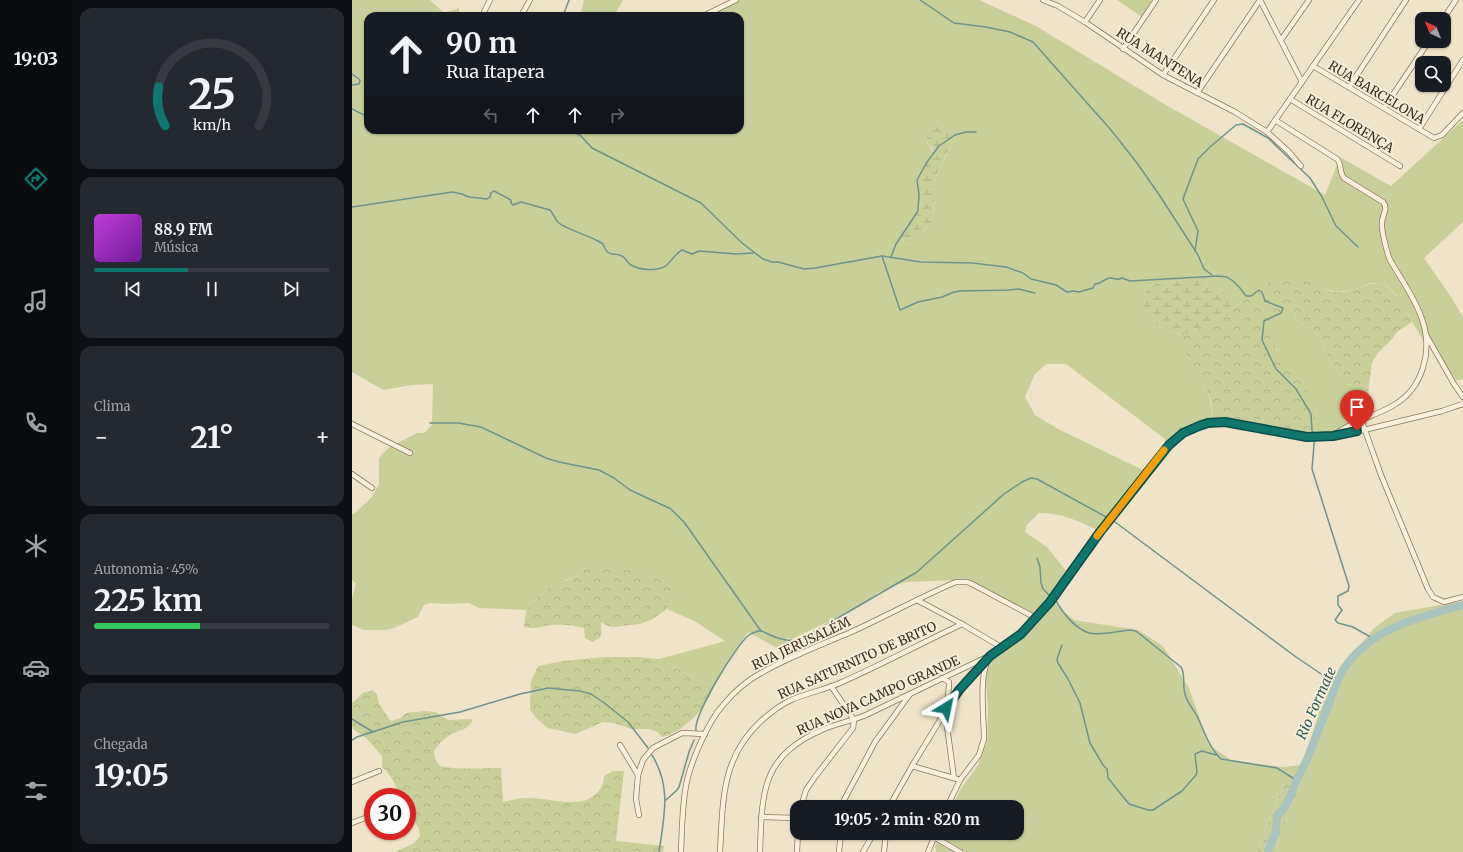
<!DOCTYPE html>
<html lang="pt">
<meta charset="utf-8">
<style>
:root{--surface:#171b24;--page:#242831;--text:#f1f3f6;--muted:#9ea1a6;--line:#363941;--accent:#0f766e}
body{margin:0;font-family:Merriweather,serif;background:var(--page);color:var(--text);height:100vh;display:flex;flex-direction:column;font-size:15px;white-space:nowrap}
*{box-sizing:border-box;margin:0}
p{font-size:13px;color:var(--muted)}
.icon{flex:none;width:22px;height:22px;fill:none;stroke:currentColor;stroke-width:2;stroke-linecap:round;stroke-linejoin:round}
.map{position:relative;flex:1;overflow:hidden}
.details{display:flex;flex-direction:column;gap:8px;padding:8px;background:#0d0f14;width:280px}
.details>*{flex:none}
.banner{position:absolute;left:12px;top:12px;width:380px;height:122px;border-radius:12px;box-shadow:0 1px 3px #0004;background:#171b24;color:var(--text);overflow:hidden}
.needle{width:26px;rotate:317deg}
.controls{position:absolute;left:1063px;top:12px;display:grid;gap:8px}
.controls a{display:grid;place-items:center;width:36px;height:36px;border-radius:8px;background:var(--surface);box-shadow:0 1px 3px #0004;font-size:20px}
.speed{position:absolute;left:12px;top:788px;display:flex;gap:8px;font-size:20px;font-weight:700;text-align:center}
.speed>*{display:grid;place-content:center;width:52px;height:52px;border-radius:50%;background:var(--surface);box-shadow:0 1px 3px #0004;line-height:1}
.speed .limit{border:6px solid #d22;background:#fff;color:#111}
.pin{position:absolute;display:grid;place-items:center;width:34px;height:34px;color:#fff;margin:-41px -17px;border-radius:50% 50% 50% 0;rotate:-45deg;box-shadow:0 0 4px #0007}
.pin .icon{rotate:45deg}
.me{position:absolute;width:44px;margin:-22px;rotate:35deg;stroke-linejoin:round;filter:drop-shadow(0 0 3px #0008)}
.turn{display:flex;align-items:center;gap:14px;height:84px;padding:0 16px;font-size:18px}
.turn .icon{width:52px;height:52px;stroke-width:2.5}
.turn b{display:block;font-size:28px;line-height:34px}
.lanes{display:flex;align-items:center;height:38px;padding:0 16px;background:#0003;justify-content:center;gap:20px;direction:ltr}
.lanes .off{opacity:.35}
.big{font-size:30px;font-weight:700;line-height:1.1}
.details .tile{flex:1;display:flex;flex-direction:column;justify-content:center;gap:6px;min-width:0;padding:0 14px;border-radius:12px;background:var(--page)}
.details .dial{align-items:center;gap:0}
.dial svg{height:104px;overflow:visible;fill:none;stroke:var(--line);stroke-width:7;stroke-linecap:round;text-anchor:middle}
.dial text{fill:var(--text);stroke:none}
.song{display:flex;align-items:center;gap:12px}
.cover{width:48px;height:48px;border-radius:6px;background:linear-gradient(135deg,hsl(290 70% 55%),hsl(280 70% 35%))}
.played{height:4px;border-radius:2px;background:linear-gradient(90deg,var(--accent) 40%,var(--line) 40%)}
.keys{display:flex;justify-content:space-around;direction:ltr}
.heat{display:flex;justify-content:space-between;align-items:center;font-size:22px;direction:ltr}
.charge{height:6px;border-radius:3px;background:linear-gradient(90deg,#34c759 45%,var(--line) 0)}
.trip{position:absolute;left:438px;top:800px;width:234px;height:40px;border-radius:12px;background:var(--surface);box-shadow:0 1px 3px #0004;font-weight:700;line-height:40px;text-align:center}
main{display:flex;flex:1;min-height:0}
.dock{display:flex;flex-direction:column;width:72px;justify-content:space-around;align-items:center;background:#090b0e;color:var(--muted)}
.dock .icon{width:28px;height:28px}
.dock .on{color:var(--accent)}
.dock b{font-size:18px;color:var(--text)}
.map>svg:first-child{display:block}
</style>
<main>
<nav class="dock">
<b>19:03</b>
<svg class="icon on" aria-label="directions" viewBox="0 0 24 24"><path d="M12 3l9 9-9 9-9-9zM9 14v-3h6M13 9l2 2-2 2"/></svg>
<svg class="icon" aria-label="music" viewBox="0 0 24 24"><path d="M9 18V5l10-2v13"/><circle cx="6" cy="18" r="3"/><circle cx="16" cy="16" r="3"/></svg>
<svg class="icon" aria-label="phone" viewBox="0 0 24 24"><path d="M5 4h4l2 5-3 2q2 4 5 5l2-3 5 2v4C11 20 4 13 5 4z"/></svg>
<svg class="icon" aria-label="climate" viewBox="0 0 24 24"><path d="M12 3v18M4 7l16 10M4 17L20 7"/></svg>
<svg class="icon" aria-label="car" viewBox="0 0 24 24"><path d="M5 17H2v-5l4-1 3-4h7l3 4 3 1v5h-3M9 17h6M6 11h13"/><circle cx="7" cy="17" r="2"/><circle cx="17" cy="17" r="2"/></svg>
<svg class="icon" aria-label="filters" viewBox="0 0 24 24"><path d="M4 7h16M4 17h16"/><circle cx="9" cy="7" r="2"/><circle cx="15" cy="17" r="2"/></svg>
</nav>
<section class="details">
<div class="tile dial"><svg viewBox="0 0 100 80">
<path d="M14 69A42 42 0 1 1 86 69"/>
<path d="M14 69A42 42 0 0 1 9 39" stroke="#0f766e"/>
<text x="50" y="56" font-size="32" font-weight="700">25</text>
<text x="50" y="72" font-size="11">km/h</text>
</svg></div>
<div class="tile">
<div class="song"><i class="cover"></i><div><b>88.9 FM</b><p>Música</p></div></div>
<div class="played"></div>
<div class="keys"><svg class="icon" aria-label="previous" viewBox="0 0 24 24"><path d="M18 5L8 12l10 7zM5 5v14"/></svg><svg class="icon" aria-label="pause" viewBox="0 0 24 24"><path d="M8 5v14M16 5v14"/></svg><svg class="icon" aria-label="next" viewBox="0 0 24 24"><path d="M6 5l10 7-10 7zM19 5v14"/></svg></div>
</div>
<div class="tile"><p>Clima</p>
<div class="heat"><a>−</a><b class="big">21°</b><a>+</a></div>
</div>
<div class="tile"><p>Autonomia · 45%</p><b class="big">225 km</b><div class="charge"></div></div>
<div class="tile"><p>Chegada</p><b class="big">19:05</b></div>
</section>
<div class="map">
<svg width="1111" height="852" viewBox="0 0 1111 852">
<defs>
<pattern id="forest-crowns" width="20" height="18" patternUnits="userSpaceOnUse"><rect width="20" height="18" fill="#c9cf9b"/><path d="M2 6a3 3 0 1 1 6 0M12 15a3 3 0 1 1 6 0" fill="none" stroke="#aeb285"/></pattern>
<pattern id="wetland-marsh" width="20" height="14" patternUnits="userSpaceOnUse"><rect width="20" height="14" fill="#c9cf9b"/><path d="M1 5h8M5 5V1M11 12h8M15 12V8" fill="none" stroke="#aeb285"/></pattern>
</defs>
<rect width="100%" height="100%" fill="#f0e4c8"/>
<g fill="#c9cf9b" fill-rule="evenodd">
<path d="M 0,0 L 78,0 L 92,13 L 107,8 L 107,16 L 16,16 L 16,130 L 117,130 C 126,136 134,134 143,130 L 388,130 L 388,16 L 344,16 L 381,0 L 627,0 L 684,26 L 814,105 L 973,195 L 988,157 L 1039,186 L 1111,120 L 1111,222 L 1072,258 L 1099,297 L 1111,317 L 1111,380 L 1104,380 L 1075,338 L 1071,340 L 1043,293 L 1035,286 L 1025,283 L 1018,283 L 1002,290 L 984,292 L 946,280 L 888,303 L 851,277 L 798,285 L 789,301 L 796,318 L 808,327 L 824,333 L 829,336 L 837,359 L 857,395 L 861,418 C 853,427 844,432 832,435 L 764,515 L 759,523 L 760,524 L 747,531 C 727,521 710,513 687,513 L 675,525 L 673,532 L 695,547 L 715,572 L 701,602 L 722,620 L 786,630 L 811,646 L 837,688 L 857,745 L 879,760 L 930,767 L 951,765 L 976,682 L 981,680 L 988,672 L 1022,628 L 1043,613 L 1111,601 L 1111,852 L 922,852 L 947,788 L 933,781 L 904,852 L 584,852 L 583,847 L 588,833 L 665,833 L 665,807 L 600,807 L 608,790 L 626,765 L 635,742 L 636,709 L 634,684 L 635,671 L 637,664 L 652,649 L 672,637 L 685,623 L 626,585 L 606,580 L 554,582 L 544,585 L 526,593 L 509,606 L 440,639 L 435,638 L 434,653 L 396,632 L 362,684 L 356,685 L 307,659 L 373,641 L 344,622 L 315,609 L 321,595 L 313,581 L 282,569 L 276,570 L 240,562 L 221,578 L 213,580 L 187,595 L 174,610 L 127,608 L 117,603 L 95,604 L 78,603 L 72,605 L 66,617 L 42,628 L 33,630 L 12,630 L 0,625 L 0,599 L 4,583 L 0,580 L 0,514 L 2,514 L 20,497 L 27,484 L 27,459 L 30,454 L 38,447 L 65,433 L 72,433 L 80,425 L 81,384 L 60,385 L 31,390 L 0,372 ZM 600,139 C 598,155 586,166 583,182 C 580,196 585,213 577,225 C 572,232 563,238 558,245 L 554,244 L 551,241 L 553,227 L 562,216 L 569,203 L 571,195 L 570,171 L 581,153 L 574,141 ZM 694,364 L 714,364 L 813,439 L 814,443 L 791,470 L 708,430 L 683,415 L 673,397 L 683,374 Z"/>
<polygon points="232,0 271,0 262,16 228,16"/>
<polygon points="765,0 802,0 790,17"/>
<polygon points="938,307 943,313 944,320 967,335 977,359 995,385 1001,405 1002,433 958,438 963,422 964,407 956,394 925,353 921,333 921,327 927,313 933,308"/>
</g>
<g fill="url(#forest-crowns)">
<path d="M 921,279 C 936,279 950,279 963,284 C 970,287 976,291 983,292 C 993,293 1004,289 1013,286 C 1039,275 1049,304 1060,322 L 1045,332 L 1041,338 L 1026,353 L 1020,363 L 1016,394 L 1012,403 L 1008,404 L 998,394 L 995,385 L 977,359 L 967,335 L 944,320 L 943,313 L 938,307 L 933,308 L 927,313 L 921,327 L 921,333 L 925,353 L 949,378 L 964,407 L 963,422 L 958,438 L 872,425 L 855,425 L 861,418 C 860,410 860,400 856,393 C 847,375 832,357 829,336 C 863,322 891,301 921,279 Z"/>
<path d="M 240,562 L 276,570 L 282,569 L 313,581 L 320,589 L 321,595 L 315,609 L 299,620 L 288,624 L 262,627 L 256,626 L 249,622 C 249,635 253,636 240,642 L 233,638 L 232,628 C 221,625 211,624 200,625 C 189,626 184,630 172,627 L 174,610 L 187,595 L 201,585 L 221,578 Z"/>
<path d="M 253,657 L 287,657 L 307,659 L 356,685 L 362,684 C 358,705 331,733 310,737 L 306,732 L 297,729 L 279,729 L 262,723 L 251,722 L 224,734 L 196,728 L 185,719 L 178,710 L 179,681 L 186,666 L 211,661 Z"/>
<path d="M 20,690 L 25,694 L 27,704 L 39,721 L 49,718 L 54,713 L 73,711 L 84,712 L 96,720 L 120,719 L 121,720 C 114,731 110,729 100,734 C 92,738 87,744 82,751 L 83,759 L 88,766 C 107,770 129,768 149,768 L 151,802 C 158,801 166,798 173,798 C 190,797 206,803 223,802 C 238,802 252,791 252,776 L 261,771 L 272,771 L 264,841 L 312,846 L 311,852 L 43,852 L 62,843 L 68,836 L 67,828 L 55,810 L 55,797 L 47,797 C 44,784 40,776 30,767 L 30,756 L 15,739 L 1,729 L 0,726 L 0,703 L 11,693 Z"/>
<polygon points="933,781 947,788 922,852 904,852"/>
</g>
<g fill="url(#wetland-marsh)">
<path d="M 588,125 L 597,133 L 600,139 L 599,145 L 584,176 L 583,183 L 581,218 L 577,225 L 558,245 L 554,244 C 543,230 565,216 569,203 C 573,193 567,186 567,178 C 568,169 577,161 581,153 L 580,149 L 574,141 C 576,132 579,127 588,125 Z"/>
<path d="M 851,277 L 888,303 L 851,327 L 829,336 C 823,331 816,331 809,327 C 797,322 791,313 789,301 L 798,285 Z"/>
</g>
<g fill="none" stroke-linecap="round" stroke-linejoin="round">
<g stroke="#6f938a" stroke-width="1.5">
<polyline points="568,0 602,23 634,27 658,32 681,42 759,130 785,163 808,196 846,255 852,269 860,275"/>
<polyline points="211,16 217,0"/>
<polyline points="0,74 7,79 8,81 7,84 0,85"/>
<polyline points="0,109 16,117"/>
<polyline points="141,130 154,130"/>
<polyline points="156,130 160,130"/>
<polyline points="178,130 185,131 211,130"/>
<path d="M 214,130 L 228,135 L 240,148 L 349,203 L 390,243 L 411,259 L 420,262 L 426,262 L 452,269 L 463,268 L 530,256 L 569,262 L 620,263 L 654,267 L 671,273 L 679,279 L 704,285 L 715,292 L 722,291 L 727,292 L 741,288 L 743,284 C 751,284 752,278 758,278 C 763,278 765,281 770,278 L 778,281 L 867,276 L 875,277 L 881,281 L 888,288 L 894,296 L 899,296 L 907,290 L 910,292 L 913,301 L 931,308 L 929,313 L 912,321 L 910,340 L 924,369 L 944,389 L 959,414 L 960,431 L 963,433 L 960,469 L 997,586 L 996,591 L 986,596 L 986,605 L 990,610 L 983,620 L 986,623 L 1001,627 L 1022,639"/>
<path d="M 0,207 L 100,192 L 110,194 L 117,197 L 135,199 L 138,197 L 139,193 L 142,191 L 159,200 L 159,203 L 161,205 L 169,202 L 198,210 C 202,214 202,219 207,223 C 212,228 237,236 246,241 L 251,244 C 257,259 259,251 270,256 C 274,258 275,263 279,265 C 287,270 306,272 315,265 C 320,260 323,254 330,250 L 340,254 L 347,251 L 384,254 L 401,253"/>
<polyline points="843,251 846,231 831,199 846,159 858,147 884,125 891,124 916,138 958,178 970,197 984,226 1006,247"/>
<polyline points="530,256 548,310 566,302 590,297 602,292 608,291 657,290 667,289 683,293"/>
<polyline points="539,257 544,244 566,211 567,194 565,180 575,162 587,146 603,135 614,132 624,132"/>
<polyline points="78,423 106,423 129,427 194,458 207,462 247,470 262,478 278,490 319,509 332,522 349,546 409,631"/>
<polyline points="763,522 944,657 984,684"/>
<polyline points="685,558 688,567 689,583 691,589 699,597"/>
<path d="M 704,601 C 711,613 723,628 737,633 C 748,636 767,631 778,630 L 784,631 L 829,667 C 834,675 830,684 833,694 C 835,702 841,709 845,716 C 852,730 857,748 869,759 L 925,768 L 944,780"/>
<polyline points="710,645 705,659 706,663 716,679 728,703 738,743 751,765 755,769 756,778 777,804 796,810 801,810 830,791 844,775 845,772 843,754 850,751 864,755"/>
<polyline points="0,719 21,732"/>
<path d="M 344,730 C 342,714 384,645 397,635 C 400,633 403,632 406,631 C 410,630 414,633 418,635 C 430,640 440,643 453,637 L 565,572 L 652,494 L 670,482 L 679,478 L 685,479 L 756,518"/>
<polyline points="0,740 5,737 51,722 108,712 168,694 196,688 228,691 239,694 251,702 276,722 296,748"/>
<path d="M 300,755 C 320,788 312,816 307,852"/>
<polyline points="314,800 325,790 327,787 337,752 342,740"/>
</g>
<path stroke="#a9c4bc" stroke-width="8" d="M 916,852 L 924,831 L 925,816 C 936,805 938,796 944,782 C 948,773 952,766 956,757 C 963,738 971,720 978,701 C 982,690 985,679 991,670 C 1017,629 1067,617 1111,605"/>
<g stroke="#8d765c" stroke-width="6">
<g id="street">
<polyline points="691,0 706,6 733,22 811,75 883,112 915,132 936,151 949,166"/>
<polyline points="908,0 950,82"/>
<polyline points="130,16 138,0"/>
<polyline points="169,16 178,0"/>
<polyline points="351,16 384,0"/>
<polyline points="1091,19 1104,0"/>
<polyline points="733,22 748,0"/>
<polyline points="929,40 957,0"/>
<polyline points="771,49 804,0"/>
<polyline points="961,66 1082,138 1090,135 1111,113"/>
<polyline points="811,75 862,0"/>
<polyline points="997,87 1054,0"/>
<polyline points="845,93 908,0"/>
<polyline points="938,99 1048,166"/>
<polyline points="1032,108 1077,41"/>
<path d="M 923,120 L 985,159 C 990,164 987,172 992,178 L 1031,202 C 1037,209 1030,214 1030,223 C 1029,229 1035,253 1038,260 C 1049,279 1063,298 1070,319 C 1081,351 1071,388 1042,405 C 1022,417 1001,420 982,435"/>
<polyline points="1067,129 1111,60"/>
<polyline points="915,132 1007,0"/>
<polyline points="1074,335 1102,384 1111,397"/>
<polyline points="1009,419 1029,475 1076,589 1081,597 1092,602 1111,597"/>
<polyline points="0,424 58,453"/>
<polyline points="0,474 20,488"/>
<polyline points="565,600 610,624 649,647"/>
<polyline points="590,678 597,682 597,685 594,719 602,778"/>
<polyline points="268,745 286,775"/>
<polyline points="560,766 605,779"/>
<polyline points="0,782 27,771"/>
<polyline points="539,804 552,807"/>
<polyline points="449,807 454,790 463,777 501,728 502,720 479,686"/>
<polyline points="491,807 492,800 523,742 558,694"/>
<polyline points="537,807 560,766 602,697 633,662"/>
<path d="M 595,807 L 608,780 L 627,755 L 632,739 C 632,717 626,673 638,656 L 669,634 L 698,602 L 748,532 L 817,445 L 831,433 L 847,426 L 856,423 L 873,423 L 955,437 L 981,436 L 1012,430 L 1090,411 L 1111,404"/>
<polyline points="287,815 284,799 286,775 291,760 301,748 330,733 353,734"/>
<polyline points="409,817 445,818"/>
<polyline points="0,823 21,815"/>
<polyline points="582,837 608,852"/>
<path d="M 329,852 C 330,830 330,807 334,786 C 338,763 356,721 372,704 C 382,692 396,680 409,673 C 437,657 468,645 497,633 C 533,617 568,597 604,582 L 615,582 L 620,584 L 684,618"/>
<path d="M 368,852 C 371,801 369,758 409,721 C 418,713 428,705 439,700 C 455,693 472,690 488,683 C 529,665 570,643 610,624"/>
<path d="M 408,852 C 410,791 409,756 472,729 C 486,723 501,721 516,714 L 637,656"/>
<polyline points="445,852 446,833"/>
<polyline points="487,852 489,833"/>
<polyline points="511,852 522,833"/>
<polyline points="532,852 534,833"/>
<polyline points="576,852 584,833"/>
</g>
</g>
<use href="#street" stroke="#faf1dc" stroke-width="4.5"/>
</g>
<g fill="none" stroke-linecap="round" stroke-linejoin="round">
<g stroke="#0a4d48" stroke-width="10">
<polyline id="route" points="594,708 608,689 638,656 669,634 698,602 748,532 817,445 831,433 847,426 856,423 873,422 955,437 981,436 1005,431"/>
</g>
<use href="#route" stroke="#0f766e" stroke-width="7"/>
<polyline stroke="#f59e0b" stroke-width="7" points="745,536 812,450"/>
</g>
<g text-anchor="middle" stroke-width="4" stroke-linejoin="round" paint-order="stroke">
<g font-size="13" fill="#3d2e20" stroke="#f7eed8">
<text transform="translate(808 57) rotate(32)" y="5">RUA MANTENA</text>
<text transform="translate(1025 92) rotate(31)" y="5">RUA BARCELONA</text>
<text transform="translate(998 123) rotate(31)" y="5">RUA FLORENÇA</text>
<text transform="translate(449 643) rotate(-25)" y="5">RUA JERUSALÉM</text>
<text transform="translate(505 660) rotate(-24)" y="5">RUA SATURNITO DE BRITO</text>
<text transform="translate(526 695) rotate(-24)" y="5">RUA NOVA CAMPO GRANDE</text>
</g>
<g font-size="14" font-style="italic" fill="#2f5d5a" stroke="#f7eed8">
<text transform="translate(964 703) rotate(-66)" y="5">Rio Formate</text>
</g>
</g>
</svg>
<div class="controls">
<a><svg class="needle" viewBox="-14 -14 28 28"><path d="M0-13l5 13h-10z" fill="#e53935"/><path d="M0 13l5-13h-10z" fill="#9ea1a6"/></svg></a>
<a><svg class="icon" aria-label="search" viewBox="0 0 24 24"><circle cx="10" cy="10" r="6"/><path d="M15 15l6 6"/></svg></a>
</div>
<div class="speed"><div class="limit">30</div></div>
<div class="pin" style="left:1005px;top:431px;background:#d93025"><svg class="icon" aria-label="arrive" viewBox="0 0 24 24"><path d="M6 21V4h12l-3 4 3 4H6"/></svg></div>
<svg class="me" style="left:594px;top:708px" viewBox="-20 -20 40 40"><path d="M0-17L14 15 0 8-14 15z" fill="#0f766e" stroke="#fff" stroke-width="4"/></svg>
<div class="trip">19:05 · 2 min · 820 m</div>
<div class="banner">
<div class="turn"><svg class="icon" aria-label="ahead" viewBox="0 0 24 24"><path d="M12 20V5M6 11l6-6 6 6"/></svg><div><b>90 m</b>Rua Itapera</div></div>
<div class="lanes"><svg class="icon off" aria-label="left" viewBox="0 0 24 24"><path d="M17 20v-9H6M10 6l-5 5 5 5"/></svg><svg class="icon" aria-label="ahead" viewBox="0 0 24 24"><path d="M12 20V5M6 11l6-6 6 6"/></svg><svg class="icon" aria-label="ahead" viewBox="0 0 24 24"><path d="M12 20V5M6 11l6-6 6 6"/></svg><svg class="icon off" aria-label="right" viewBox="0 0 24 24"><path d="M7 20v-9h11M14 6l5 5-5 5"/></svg></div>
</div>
</div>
</main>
